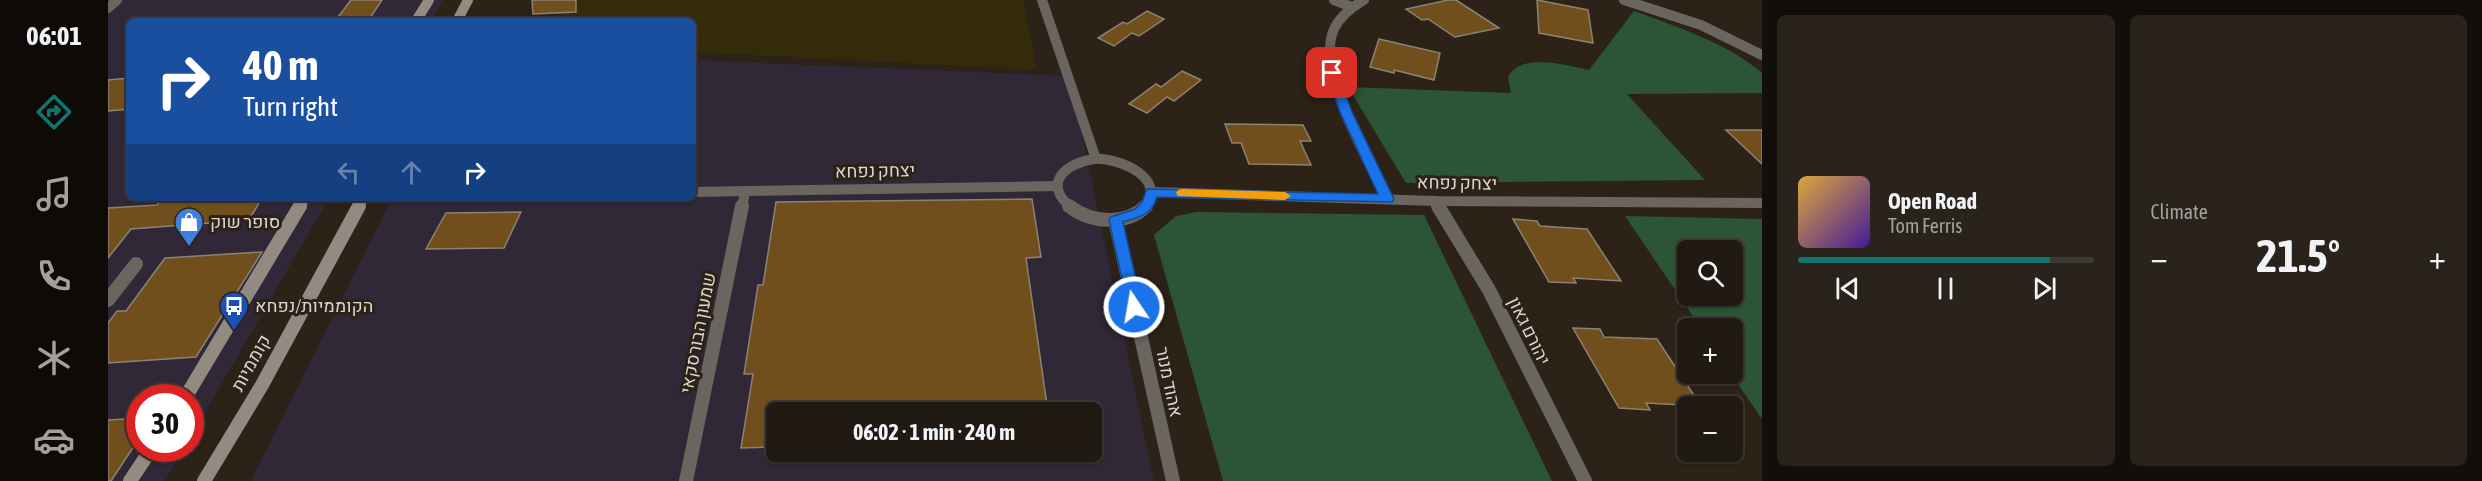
<!DOCTYPE html>
<meta charset="utf-8">
<style>
:root{--surface:#211a12;--page:#29231b;--text:#f1f3f6;--muted:#a2a19f;--line:#3e3832;--accent:#0f766e}
body{margin:0;font-family:"Asap Condensed",Heebo,sans-serif;background:var(--page);color:var(--text);height:100vh;display:flex;flex-direction:column;font-size:22px;white-space:nowrap}
*{box-sizing:border-box;margin:0}
p{font-size:20px;color:var(--muted)}
.icon{flex:none;width:33px;height:33px;fill:none;stroke:currentColor;stroke-width:2;stroke-linecap:round;stroke-linejoin:round}
.map{position:relative;flex:1;overflow:hidden}
.side{display:flex;flex-direction:column;gap:15px;padding:15px;background:#120e0a;width:720px}
.side>*{flex:none}
.banner{position:absolute;left:18px;top:18px;width:570px;height:183px;border-radius:9px;box-shadow:0 2px 4px #0004,0 0 0 2px var(--line);background:#1a4fa0;color:#fff;overflow:hidden}
.buttons{position:absolute;left:1569px;top:240px;display:grid;gap:12px}
.buttons a{display:grid;place-items:center;width:66px;height:66px;border-radius:9px;background:var(--surface);box-shadow:0 2px 4px #0004,0 0 0 2px var(--line);font-size:30px}
.speed{position:absolute;left:18px;top:384px;display:flex;gap:12px;font-size:30px;font-weight:700;text-align:center}
.speed>*{display:grid;place-content:center;width:78px;height:78px;border-radius:50%;background:var(--surface);box-shadow:0 2px 4px #0004,0 0 0 2px var(--line);line-height:1}
.speed .limit{border:9px solid #d22;background:#fff;color:#111}
.pin{position:absolute;display:grid;place-items:center;width:51px;height:51px;color:#fff;margin:-26px;border-radius:12px;box-shadow:0 3px 9px #0006}
.me{position:absolute;width:66px;margin:-33px;rotate:348deg;stroke-linejoin:round;filter:drop-shadow(0 0 4px #0008)}
.turn{display:flex;align-items:center;gap:21px;height:126px;padding:0 18px;font-size:27px}
.turn .icon{width:78px;height:78px;stroke-width:2.5}
.turn b{display:block;font-size:42px;line-height:51px}
.lanes{display:flex;align-items:center;height:57px;padding:0 18px;background:#0003;justify-content:center;gap:30px;direction:ltr}
.lanes .off{opacity:.35}
.big{font-size:45px;font-weight:700;line-height:1.1}
.side .card{flex:1;display:flex;flex-direction:column;justify-content:center;gap:9px;min-width:0;padding:0 21px;border-radius:9px;background:var(--page)}
.song{display:flex;align-items:center;gap:18px}
.cover{width:72px;height:72px;border-radius:9px;background:linear-gradient(135deg,hsl(40 70% 55%),hsl(260 70% 35%))}
.played{height:6px;border-radius:3px;background:linear-gradient(90deg,var(--accent) 85%,var(--line) 85%)}
.keys{display:flex;justify-content:space-around;direction:ltr}
.heat{display:flex;justify-content:space-between;align-items:center;font-size:33px;direction:ltr}
.side .tiles{flex:1;display:grid;gap:15px;grid-template-columns:repeat(2,1fr)}
.trip{position:absolute;left:658px;top:402px;width:336px;height:60px;border-radius:9px;background:var(--surface);box-shadow:0 2px 4px #0004,0 0 0 2px var(--line);font-weight:700;line-height:60px;text-align:center}
main{display:flex;flex:1;min-height:0}
.dock{display:flex;flex-direction:column;width:108px;justify-content:space-around;align-items:center;background:#0d0a07;color:var(--muted)}
.dock .icon{width:42px;height:42px}
.dock .current{color:var(--accent)}
.dock b{font-size:27px;color:var(--text)}
.map>svg:first-child{display:block}
</style>
<main>
<nav class="dock">
<b>06:01</b>
<svg class="icon current" aria-label="directions" viewBox="0 0 24 24"><path d="M12 3l9 9-9 9-9-9zM9 14v-3h6M13 9l2 2-2 2"/></svg>
<svg class="icon" aria-label="music" viewBox="0 0 24 24"><path d="M9 18V5l10-2v13"/><circle cx="6" cy="18" r="3"/><circle cx="16" cy="16" r="3"/></svg>
<svg class="icon" aria-label="phone" viewBox="0 0 24 24"><path d="M5 4h4l2 5-3 2q2 4 5 5l2-3 5 2v4C11 20 4 13 5 4z"/></svg>
<svg class="icon" aria-label="climate" viewBox="0 0 24 24"><path d="M12 3v18M4 7l16 10M4 17L20 7"/></svg>
<svg class="icon" aria-label="car" viewBox="0 0 24 24"><path d="M5 17H2v-5l4-1 3-4h7l3 4 3 1v5h-3M9 17h6M6 11h13"/><circle cx="7" cy="17" r="2"/><circle cx="17" cy="17" r="2"/></svg>
</nav>
<div class="map">
<svg width="1654" height="481" viewBox="0 0 1654 481">
<rect width="100%" height="100%" fill="#2c2218"/>
<g fill="#302737" fill-rule="evenodd">
<polygon points="0,0 335,0 323,21 21,21 21,198 221,198 83,437 82,398 32,398 32,448 76,449 57,481 0,481"/>
<path d="M 585,60 L 962,76 L 1046,481 L 143,481 L 284,198 L 585,198 ZM 669,412 L 984,412 L 984,452 L 669,452 Z"/>
</g>
<g fill="#2c5535" fill-rule="evenodd">
<path d="M 1526,11 C 1567,26 1621,44 1654,73 L 1654,93 L 1519,94 L 1597,180 L 1298,183 L 1240,87 L 1403,93 L 1400,77 C 1412,52 1459,65 1481,70 Z"/>
<polygon points="1089,212 1316,215 1444,481 1115,481 1046,235 1068,216"/>
<path d="M 1517,216 L 1654,219 L 1654,419 L 1623,374 L 1624,328 L 1593,328 ZM 1580,250 L 1624,250 L 1624,296 L 1580,296 Z"/>
</g>
<polygon fill="#332b0a" points="462,0 915,0 929,70 585,52 585,21 451,21"/>
<g fill="#704f1d" stroke="#8c8274" stroke-width="1.5">
<polygon points="243,0 274,0 260,21 227,21"/>
<polygon points="424,0 468,0 468,12 425,14"/>
<polygon points="1340,0 1348,0 1391,28 1347,37 1320,19 1314,20 1298,9"/>
<polygon points="1429,0 1480,10 1485,43 1431,33"/>
<polygon points="1039,11 1056,19 1031,36 1024,33 1006,46 990,38 1015,22 1019,24"/>
<polygon points="1271,39 1332,53 1326,80 1286,70 1286,73 1262,67"/>
<polygon points="1074,71 1093,80 1066,101 1059,97 1039,113 1021,104 1048,84 1053,87"/>
<polygon points="21,78 21,109 0,111 0,80"/>
<polygon points="1117,124 1195,125 1203,141 1192,141 1203,165 1141,164 1133,143 1124,143"/>
<polygon points="1618,130 1654,130 1654,164"/>
<polygon points="54,198 154,198 141,220 23,229 0,258 0,208 49,205"/>
<polygon points="924,199 933,257 918,258 940,412 669,412 669,447 633,448 645,374 636,374 650,285 655,285 668,202"/>
<polygon points="413,212 396,248 318,249 338,213"/>
<polygon points="1405,219 1429,221 1432,226 1479,229 1513,281 1465,278 1468,283 1441,282"/>
<polygon points="154,252 88,357 0,363 0,323 9,311 18,311 57,258"/>
<polygon points="1465,328 1492,329 1496,337 1549,339 1593,406 1538,403 1542,410 1511,408"/>
<polygon points="32,418 32,437 3,481 0,481 0,420"/>
</g>
<g fill="none" stroke-linecap="round" stroke-linejoin="round">
<g stroke="#6b6560" stroke-width="10">
<polyline points="934,0 988,159"/>
<polyline points="1226,0 1244,7"/>
<path d="M 1256,0 C 1244,7 1232,16 1226,29 C 1207,71 1260,160 1279,199"/>
<polyline points="1516,0 1593,25 1654,55"/>
<polyline points="0,8 9,0"/>
<polyline points="585,192 949,186"/>
<polyline points="1044,192 1327,201 1654,203"/>
<polyline points="1327,201 1331,207"/>
<polyline points="634,207 637,192"/>
<path d="M 963,207 C 934,184 957,163 986,159 C 1010,157 1060,178 1037,207"/>
</g>
<g stroke="#6b6560" stroke-width="14">
<path d="M 961,206 C 983,223 1018,226 1038,206"/>
<polyline points="1330,206 1381,290 1477,481"/>
<polyline points="1007,220 1065,481"/>
<polyline points="0,300 28,264"/>
<polyline points="578,481 634,206"/>
</g>
<g stroke="#938a82" stroke-width="10">
<polyline points="308,21 321,0"/>
<polyline points="349,21 360,0"/>
<polyline points="191,207 197,198"/>
<polyline points="250,207 255,198"/>
</g>
<g stroke="#938a82" stroke-width="14">
<polyline points="77,398 192,206"/>
<polyline points="22,481 44,448"/>
<polyline points="96,481 154,385 251,206"/>
</g>
</g>
<path fill="#1a73e8" stroke="#114b97" stroke-width="1.5" d="M 1224,70 L 1230,73 L 1244,112 L 1286,199 L 1284,202 L 1049,197 C 1044,215 1031,217 1015,222 L 1034,307 L 1032,311 L 1021,311 L 1001,220 L 1003,217 L 1027,209 L 1034,202 L 1039,189 L 1270,194 L 1232,112 L 1219,73 Z"/>
<polygon fill="#f59e0b" points="1074,189 1177,192 1183,196 1177,200 1070,196 1068,193 1070,190"/>
<defs>
<g id="shop-pin" transform="scale(1.5)"><path d="M0 17L-7.5 6A9.5 9.5 0 1 1 7.5 6Z" fill="#3f7fe0" stroke="#2c2218"/><path d="M-5-2.5h2.3a2.7 3.5 0 0 1 5.4 0H5L5.5 6h-11ZM-1.5-2.5h3a1.5 2.3 0 0 0-3 0Z" fill="#fff"/></g>
<g id="bus-pin" transform="scale(1.5)"><path d="M0 17L-7.5 6A9.5 9.5 0 1 1 7.5 6Z" fill="#1a4fb4" stroke="#2c2218"/><path d="M-5-6H5V4H4V6H2V4H-2V6H-4V4H-5ZM-3.5-4V0h7V-4ZM-3.5 1.2v1.5H-2V1.2ZM2 1.2v1.5H3.5V1.2Z" fill="#fff"/></g>
</defs>
<g fill-rule="evenodd">
<use href="#shop-pin" x="81" y="222"/>
<use href="#bus-pin" x="126" y="306"/>
</g>
<g text-anchor="middle" stroke-width="6" stroke-linejoin="round" paint-order="stroke">
<g font-size="18" fill="#dcd6cf" stroke="#2c2218">
<text transform="translate(767 171) rotate(-1)" y="6">יצחק נפחא</text>
<text transform="translate(1349 183) rotate(1)" y="6">יצחק נפחא</text>
<text transform="translate(1421 331) rotate(64)" y="6">יהורם גאון</text>
<text transform="translate(590 333) rotate(-79)" y="6">שמעון הבורסקאי</text>
<text transform="translate(143 363) rotate(-61)" y="6">קוממיות</text>
<text transform="translate(1061 382) rotate(78)" y="6">אהוד מנור</text>
</g>
<g font-size="18" fill="#dcd6cf" stroke="#2c2218" text-anchor="start">
<text x="102" y="228">סופר שוק</text>
<text x="147" y="312">הקוממיות/נפחא</text>
</g>
</g>
</svg>
<div class="buttons">
<a><svg class="icon" aria-label="search" viewBox="0 0 24 24"><circle cx="10" cy="10" r="6"/><path d="M15 15l6 6"/></svg></a>
<a>+</a>
<a>−</a>
</div>
<div class="speed"><div class="limit">30</div></div>
<div class="pin" style="left:1224px;top:73px;background:#d93025"><svg class="icon" aria-label="arrive" viewBox="0 0 24 24"><path d="M6 21V4h12l-3 4 3 4H6"/></svg></div>
<svg class="me" style="left:1026px;top:307px" viewBox="-20 -20 40 40"><circle r="17" fill="#1a73e8" stroke="#fff" stroke-width="3"/><path d="M0-11L8 9 0 5-8 9z" fill="#fff"/></svg>
<div class="trip">06:02 · 1 min · 240 m</div>
<div class="banner">
<div class="turn"><svg class="icon" aria-label="right" viewBox="0 0 24 24"><path d="M7 20v-9h11M14 6l5 5-5 5"/></svg><div><b>40 m</b>Turn right</div></div>
<div class="lanes"><svg class="icon off" aria-label="left" viewBox="0 0 24 24"><path d="M17 20v-9H6M10 6l-5 5 5 5"/></svg><svg class="icon off" aria-label="ahead" viewBox="0 0 24 24"><path d="M12 20V5M6 11l6-6 6 6"/></svg><svg class="icon" aria-label="right" viewBox="0 0 24 24"><path d="M7 20v-9h11M14 6l5 5-5 5"/></svg></div>
</div>
</div>
<section class="side">
<div class="tiles">
<div class="card">
<div class="song"><i class="cover"></i><div><b>Open Road</b><p>Tom Ferris</p></div></div>
<div class="played"></div>
<div class="keys"><svg class="icon" aria-label="previous" viewBox="0 0 24 24"><path d="M18 5L8 12l10 7zM5 5v14"/></svg><svg class="icon" aria-label="pause" viewBox="0 0 24 24"><path d="M8 5v14M16 5v14"/></svg><svg class="icon" aria-label="next" viewBox="0 0 24 24"><path d="M6 5l10 7-10 7zM19 5v14"/></svg></div>
</div>
<div class="card"><p>Climate</p>
<div class="heat"><a>−</a><b class="big">21.5°</b><a>+</a></div>
</div>
</div>
</section>
</main>
